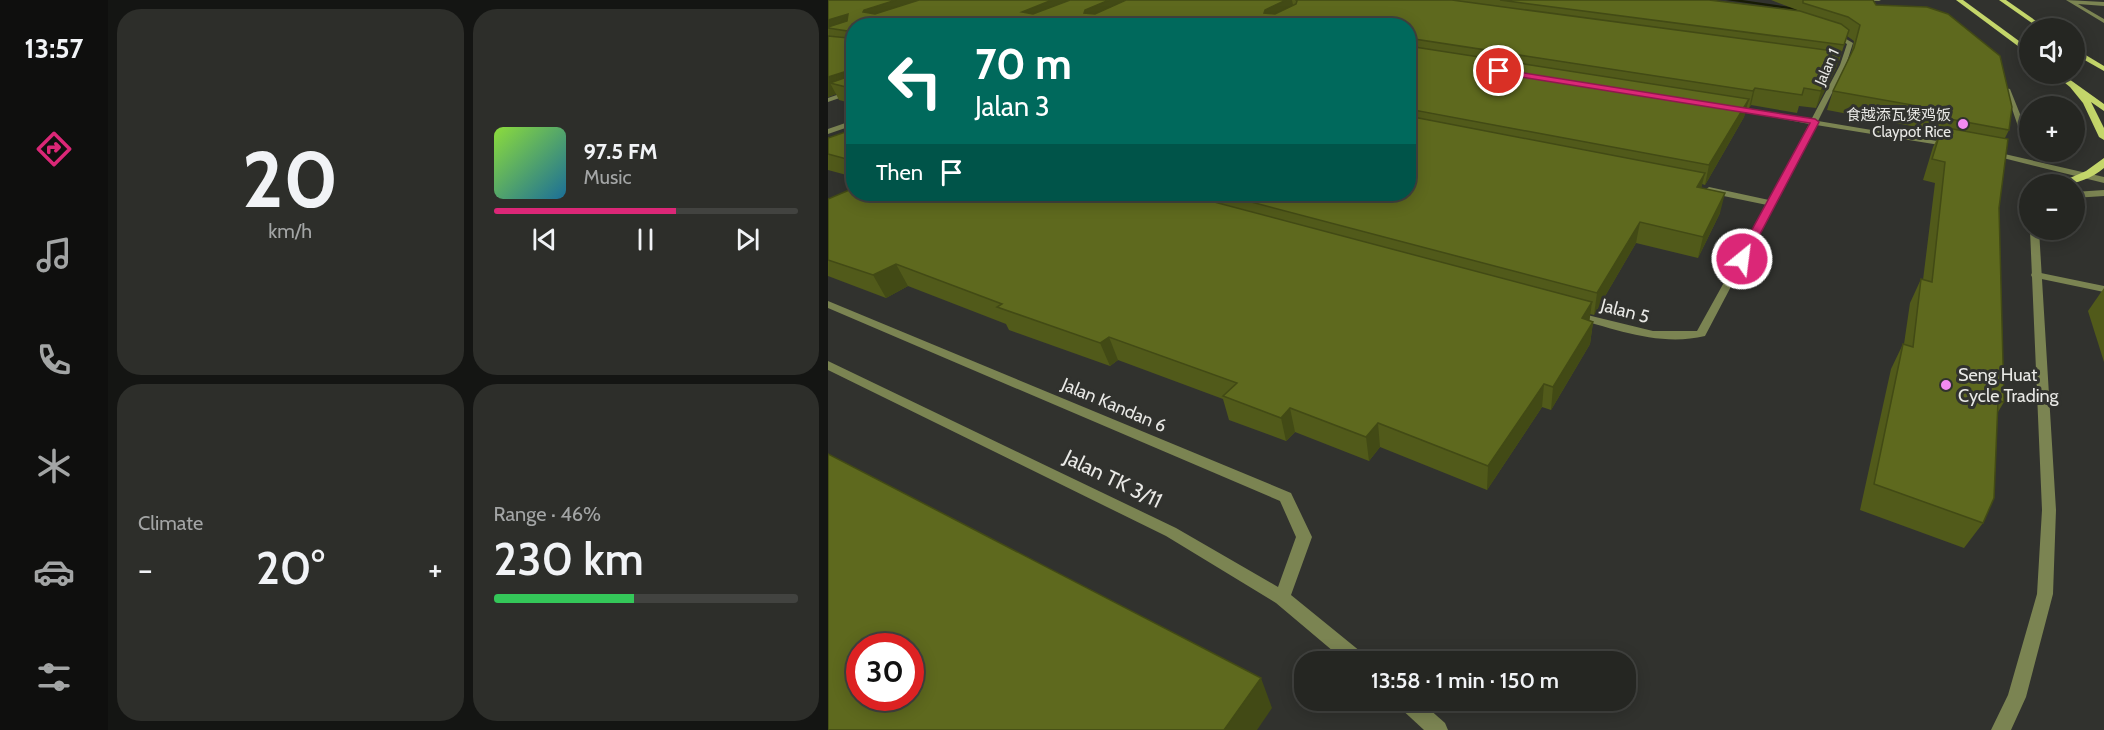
<!DOCTYPE html>
<meta charset="utf-8">
<style>
:root{--surface:#252622;--page:#2d2e2a;--text:#f1f3f6;--muted:#a3a5a5;--line:#424340;--accent:#db2777}
body{margin:0;font-family:Cabin,"Noto Sans SC",sans-serif;background:var(--page);color:var(--text);height:100vh;display:flex;flex-direction:column;font-size:22px;white-space:nowrap}
*{box-sizing:border-box;margin:0}
p{font-size:20px;color:var(--muted)}
.icon{flex:none;width:33px;height:33px;fill:none;stroke:currentColor;stroke-width:2;stroke-linecap:round;stroke-linejoin:round}
.map{position:relative;flex:1;overflow:hidden}
.side{display:flex;flex-direction:column;gap:9px;padding:9px;background:#141513;width:720px}
.side>*{flex:none}
.hud{position:absolute;left:18px;top:18px;width:570px;height:183px;border-radius:24px;box-shadow:0 3px 15px #0003,0 0 0 2px var(--line);background:#00695c;color:#fff;overflow:hidden}
.buttons{position:absolute;left:1191px;top:18px;display:grid;gap:12px}
.buttons a{display:grid;place-items:center;width:66px;height:66px;border-radius:50%;background:var(--surface);box-shadow:0 3px 15px #0003,0 0 0 2px var(--line);font-size:30px}
.speed{position:absolute;left:18px;top:633px;display:flex;gap:12px;font-size:30px;font-weight:700;text-align:center}
.speed>*{display:grid;place-content:center;width:78px;height:78px;border-radius:50%;background:var(--surface);box-shadow:0 3px 15px #0003,0 0 0 2px var(--line);line-height:1}
.speed .limit{border:9px solid #d22;background:#fff;color:#111}
.pin{position:absolute;display:grid;place-items:center;width:51px;height:51px;color:#fff;margin:-26px;border:3px solid #fff;border-radius:50%;box-shadow:0 2px 6px #0007}
.me{position:absolute;width:66px;margin:-33px;rotate:29deg;stroke-linejoin:round;filter:drop-shadow(0 0 4px #0008)}
.turn{display:flex;align-items:center;gap:21px;height:126px;padding:0 30px;font-size:27px}
.turn .icon{width:78px;height:78px;stroke-width:2.5}
.turn b{display:block;font-size:42px;line-height:51px}
.then{display:flex;align-items:center;height:57px;padding:0 30px;background:#0003;gap:12px;font-size:22px}
.big{font-size:45px;font-weight:600;line-height:1.1}
.side .widget{flex:1;display:flex;flex-direction:column;justify-content:center;gap:9px;min-width:0;padding:0 21px;border-radius:24px;background:var(--page)}
.side .dial{align-items:center;gap:0}
.dial b{font-size:78px;line-height:1}
.song{display:flex;align-items:center;gap:18px}
.cover{width:72px;height:72px;border-radius:9px;background:linear-gradient(135deg,hsl(90 70% 55%),hsl(200 70% 35%))}
.played{height:6px;border-radius:3px;background:linear-gradient(90deg,var(--accent) 60%,var(--line) 60%)}
.keys{display:flex;justify-content:space-around;direction:ltr}
.heat{display:flex;justify-content:space-between;align-items:center;font-size:33px;direction:ltr}
.charge{height:9px;border-radius:4px;background:linear-gradient(90deg,#34c759 46%,var(--line) 0)}
.side .tiles{flex:1;display:grid;gap:9px;grid-template-columns:repeat(2,1fr)}
.trip{position:absolute;left:466px;top:651px;width:342px;height:60px;border-radius:24px;background:var(--surface);box-shadow:0 3px 15px #0003,0 0 0 2px var(--line);font-weight:600;line-height:60px;text-align:center}
main{display:flex;flex:1;min-height:0}
.dock{display:flex;flex-direction:column;width:108px;justify-content:space-around;align-items:center;background:#0f0f0e;color:var(--muted)}
.dock .icon{width:42px;height:42px}
.dock .active{color:var(--accent)}
.dock b{font-size:27px;color:var(--text)}
.map>svg:first-child{display:block}
</style>
<main>
<nav class="dock">
<b>13:57</b>
<svg class="icon active" aria-label="directions" viewBox="0 0 24 24"><path d="M12 3l9 9-9 9-9-9zM9 14v-3h6M13 9l2 2-2 2"/></svg>
<svg class="icon" aria-label="music" viewBox="0 0 24 24"><path d="M9 18V5l10-2v13"/><circle cx="6" cy="18" r="3"/><circle cx="16" cy="16" r="3"/></svg>
<svg class="icon" aria-label="phone" viewBox="0 0 24 24"><path d="M5 4h4l2 5-3 2q2 4 5 5l2-3 5 2v4C11 20 4 13 5 4z"/></svg>
<svg class="icon" aria-label="climate" viewBox="0 0 24 24"><path d="M12 3v18M4 7l16 10M4 17L20 7"/></svg>
<svg class="icon" aria-label="car" viewBox="0 0 24 24"><path d="M5 17H2v-5l4-1 3-4h7l3 4 3 1v5h-3M9 17h6M6 11h13"/><circle cx="7" cy="17" r="2"/><circle cx="17" cy="17" r="2"/></svg>
<svg class="icon" aria-label="filters" viewBox="0 0 24 24"><path d="M4 7h16M4 17h16"/><circle cx="9" cy="7" r="2"/><circle cx="15" cy="17" r="2"/></svg>
</nav>
<section class="side">
<div class="tiles">
<div class="widget dial"><b>20</b><p>km/h</p></div>
<div class="widget">
<div class="song"><i class="cover"></i><div><b>97.5 FM</b><p>Music</p></div></div>
<div class="played"></div>
<div class="keys"><svg class="icon" aria-label="previous" viewBox="0 0 24 24"><path d="M18 5L8 12l10 7zM5 5v14"/></svg><svg class="icon" aria-label="pause" viewBox="0 0 24 24"><path d="M8 5v14M16 5v14"/></svg><svg class="icon" aria-label="next" viewBox="0 0 24 24"><path d="M6 5l10 7-10 7zM19 5v14"/></svg></div>
</div>
<div class="widget"><p>Climate</p>
<div class="heat"><a>−</a><b class="big">20°</b><a>+</a></div>
</div>
<div class="widget"><p>Range · 46%</p><b class="big">230 km</b><div class="charge"></div></div>
</div>
</section>
<div class="map">
<svg width="1276" height="730" viewBox="0 0 1276 730">
<rect width="100%" height="100%" fill="#31322e"/>
<g fill="none" stroke-linecap="round" stroke-linejoin="round">
<polygon fill="#171b05" fill-rule="evenodd" points="898,0 914,0 984,10 981,12"/>
<g fill="#7b8452" fill-rule="evenodd">
<polygon points="1007,0 1053,0 1051,1"/>
<polygon points="1238,0 1276,2 1276,6 1250,4 1276,19 1276,23"/>
<path d="M 1002,32 L 1006,32 L 1025,43 L 1018,65 L 990,121 L 1121,143 L 1125,145 L 1124,147 L 988,125 L 877,336 C 832,347 786,329 743,317 L 741,315 L 743,313 L 747,312 L 825,331 L 869,331 L 939,205 L 881,193 L 877,190 L 881,187 L 941,200 L 981,124 L 898,108 L 902,106 L 983,120 L 1012,65 L 1019,44 L 1002,34 Z"/>
<polygon points="1177,88 1182,89 1202,139 1202,152 1205,152 1202,152 1198,150"/>
<polygon points="26,89 26,93 0,102 0,98"/>
<polygon points="26,120 26,125 0,134 0,129"/>
<polygon points="1159,150 1276,177 1276,183 1159,154"/>
<polygon points="1208,272 1276,286 1276,292 1204,277 1203,275 1204,273"/>
<polygon points="0,301 463,493 484,537 463,595 538,656 541,662 518,662 448,603 338,536 0,370 0,361 348,528 450,587 468,537 452,501 0,308"/>
<polygon points="568,700 591,700 617,723 620,730 596,730 570,706"/>
</g>
<g fill="#7b8452" fill-rule="evenodd">
<polygon points="1276,190 1276,196 1246,198 1246,192"/>
<polygon points="1202,230 1211,230 1228,510 1225,594 1198,697 1183,730 1163,730 1180,695 1209,594 1214,510"/>
</g>
<g fill="#c4d66a" fill-rule="evenodd">
<polygon points="1128,0 1135,0 1202,49 1202,55"/>
<polygon points="1171,0 1178,0 1218,28 1211,28"/>
<polygon points="1246,48 1276,66 1276,71 1246,54"/>
<polygon points="1226,74 1234,74 1276,104 1276,111 1263,102 1276,128 1276,140 1271,137 1255,103 1242,87"/>
<path d="M 1276,158 L 1276,168 C 1263,179 1244,186 1228,184 L 1258,171 Z"/>
</g>
</g>
<g fill="#515a1a">
<polygon points="0,0 881,0 972,11 943,0 1045,0 1048,5 1181,130 1177,138 1171,208 1176,402 1170,412 1155,523 1136,548 1032,510 1063,369 1075,344 1076,344 1082,303 1093,279 1095,280 1107,183 1095,180 1105,147 1109,139 1108,139 1110,131 999,110 1005,91 1023,54 1026,41 1019,36 1011,61 1010,60 1008,68 988,108 971,106 969,113 923,105 921,108 918,108 916,117 877,185 874,184 873,188 892,213 870,258 808,243 766,315 762,314 761,321 765,322 762,344 723,410 714,407 659,490 552,447 541,461 467,432 458,441 401,420 395,399 290,360 282,366 181,330 178,324 80,286 58,298 0,276 0,199 26,194 580,194 580,26 26,26 26,104 11,100 8,94 0,97"/>
<polygon points="26,129 26,177 0,170 0,138"/>
<polygon points="1276,288 1276,362 1260,311"/>
</g>
<g fill="#424a15">
<polygon points="68,0 117,0 43,24 35,12 36,10"/>
<polygon points="224,0 262,0 201,26 194,12"/>
<polygon points="281,0 318,0 261,24 256,13 257,10"/>
<polygon points="458,0 464,0 466,11 439,24 436,13 437,10"/>
<polygon points="20,14 26,26 0,28 0,20"/>
<polygon points="1013,52 1008,68 988,108 993,91"/>
<polygon points="19,71 26,84 2,83 8,94 0,97 0,77"/>
<polygon points="927,88 923,105 921,108 925,91"/>
<polygon points="921,99 916,117 877,185 881,165"/>
<polygon points="877,173 872,193 869,187"/>
<polygon points="897,193 892,213 870,258 875,237"/>
<polygon points="812,222 808,243 766,315 769,293"/>
<polygon points="68,264 80,286 58,298 45,275"/>
<polygon points="764,302 761,324 754,318"/>
<polygon points="765,322 762,344 723,410 725,387"/>
<polygon points="281,337 290,360 282,366 272,343"/>
<polygon points="716,384 714,407 659,490 660,466"/>
<polygon points="462,408 467,432 458,441 453,418"/>
<polygon points="550,423 552,447 541,461 538,437"/>
<polygon points="433,678 444,708 429,730 396,730"/>
</g>
<g fill="#5e691e" stroke="#424a15" stroke-width="1.5" fill-rule="evenodd">
<polygon points="0,0 68,0 36,10 35,12 47,14 91,0 224,0 194,12 205,14 242,0 281,0 257,10 256,13 267,14 298,0 458,0 437,10 436,13 447,14 468,4 469,1 468,0 624,0 1013,52 993,91 976,88 974,95 927,88 925,91 580,38 580,26 26,26 26,89 2,83 19,77 19,71 0,77 0,36 20,38 19,31 0,28 0,27 19,21 20,14 0,20"/>
<polygon points="672,0 881,0 972,11 1013,24 1021,30 1016,45"/>
<polygon points="975,0 1045,0 1048,5 1099,7 1120,14 1172,56 1184,107 1181,130 1116,118 1118,111 1005,91 1026,48 1032,25 1020,17 975,3"/>
<polygon points="580,46 921,99 881,165 580,109"/>
<polygon points="580,116 877,173 869,187 897,193 875,237 812,222 769,293 393,194 580,194"/>
<polygon points="1114,127 1180,139 1171,208 1176,402 1170,401 1166,498 1155,523 1046,484 1075,344 1085,347 1093,279 1104,282 1117,162 1104,159"/>
<polygon points="26,129 26,161 0,154 0,138"/>
<polygon points="26,188 26,194 356,194 764,302 754,318 765,322 725,387 716,384 660,466 550,423 538,437 462,408 453,418 395,396 409,383 281,337 272,343 169,307 174,304 68,264 45,275 0,260 0,199"/>
<path d="M 0,454 L 433,678 L 396,730 L 0,730 ZM 32,646 L 82,646 L 82,698 L 32,698 Z"/>
</g>
<polygon fill="#db2777" stroke="#8e194d" stroke-width="1.5" points="671,69 987,119 991,122 919,259 914,262 908,259 982,123 668,73"/>
<g fill="#f28af2" stroke="#31322e" stroke-width="2">
<circle cx="1135" cy="124" r="6"/>
<circle cx="1118" cy="385" r="6"/>
</g>
<g text-anchor="middle" stroke-width="6" stroke-linejoin="round" paint-order="stroke">
<g font-size="15" fill="#e9e9e6" stroke="#31322e">
<text transform="translate(999 67) rotate(-66)" y="5">Jalan 1</text>
</g>
<g font-size="15" fill="#e9e9e6" stroke="#31322e" text-anchor="end">
<text x="1123" y="120">食越添瓦煲鸡饭<tspan x="1123" dy="17">Claypot Rice</tspan></text>
</g>
<g font-size="18" fill="#e9e9e6" stroke="#31322e">
<text transform="translate(797 311) rotate(15)" y="6">Jalan 5</text>
<text transform="translate(286 405) rotate(23)" y="6">Jalan Kandan 6</text>
</g>
<g font-size="18" fill="#e9e9e6" stroke="#31322e" text-anchor="start">
<text x="1130" y="381">Seng Huat<tspan x="1130" dy="21">Cycle Trading</tspan></text>
</g>
<g font-size="21" fill="#e9e9e6" stroke="#31322e">
<text transform="translate(285 479) rotate(26)" y="7">Jalan TK 3/11</text>
</g>
</g>
</svg>
<div class="buttons">
<a><svg class="icon" aria-label="sound" viewBox="0 0 24 24"><path d="M4 9h4l5-4v14l-5-4H4zM17 9q2 3 0 6"/></svg></a>
<a>+</a>
<a>−</a>
</div>
<div class="speed"><div class="limit">30</div></div>
<div class="pin" style="left:671px;top:71px;background:#d93025"><svg class="icon" aria-label="arrive" viewBox="0 0 24 24"><path d="M6 21V4h12l-3 4 3 4H6"/></svg></div>
<svg class="me" style="left:914px;top:259px" viewBox="-20 -20 40 40"><circle r="17" fill="#db2777" stroke="#fff" stroke-width="3"/><path d="M0-11L8 9 0 5-8 9z" fill="#fff"/></svg>
<div class="trip">13:58 · 1 min · 150 m</div>
<div class="hud">
<div class="turn"><svg class="icon" aria-label="left" viewBox="0 0 24 24"><path d="M17 20v-9H6M10 6l-5 5 5 5"/></svg><div><b>70 m</b>Jalan 3</div></div>
<div class="then">Then<svg class="icon" aria-label="arrive" viewBox="0 0 24 24"><path d="M6 21V4h12l-3 4 3 4H6"/></svg></div>
</div>
</div>
</main>
